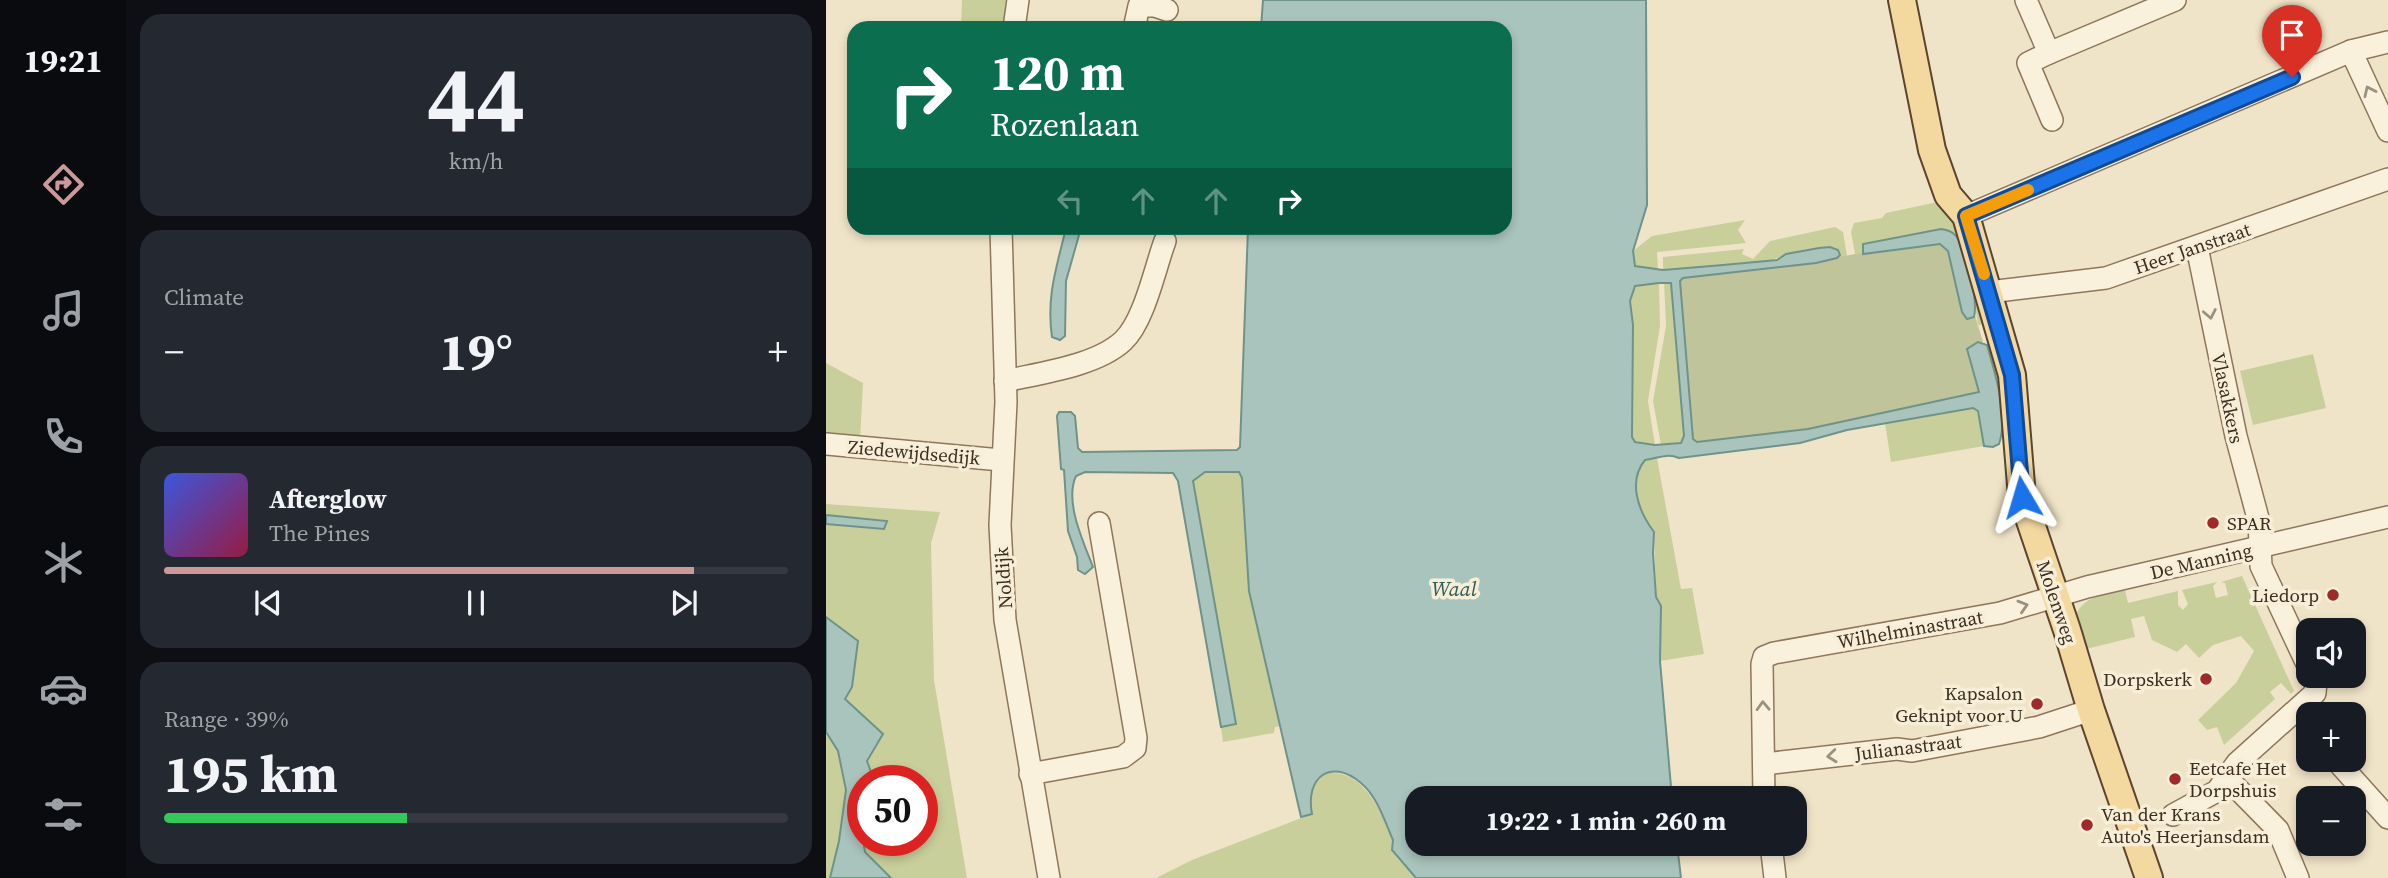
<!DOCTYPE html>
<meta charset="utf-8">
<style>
:root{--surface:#171b24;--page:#242831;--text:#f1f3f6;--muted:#9ea1a6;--line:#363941;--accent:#cc999b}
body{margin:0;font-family:"Source Serif 4",serif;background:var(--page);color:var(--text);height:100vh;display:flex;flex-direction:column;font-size:26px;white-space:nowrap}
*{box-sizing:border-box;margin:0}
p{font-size:23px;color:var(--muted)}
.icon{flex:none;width:38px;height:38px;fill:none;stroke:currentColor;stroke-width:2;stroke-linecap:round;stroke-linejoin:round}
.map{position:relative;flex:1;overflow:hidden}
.panel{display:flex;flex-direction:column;gap:14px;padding:14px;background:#0d0f14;width:700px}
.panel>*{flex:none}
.hud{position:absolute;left:21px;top:21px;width:665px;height:214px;border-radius:21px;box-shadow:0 4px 10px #0003;background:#0b6e4f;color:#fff;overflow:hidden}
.tools{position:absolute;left:1470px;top:618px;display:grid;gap:14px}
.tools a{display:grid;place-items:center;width:70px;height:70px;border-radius:14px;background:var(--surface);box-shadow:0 4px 10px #0003;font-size:35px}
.speed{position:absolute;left:21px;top:765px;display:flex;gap:14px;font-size:35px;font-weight:700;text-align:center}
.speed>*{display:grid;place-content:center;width:91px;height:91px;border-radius:50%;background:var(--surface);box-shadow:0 4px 10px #0003;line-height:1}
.speed .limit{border:10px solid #d22;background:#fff;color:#111}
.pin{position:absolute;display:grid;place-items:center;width:60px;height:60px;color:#fff;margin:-72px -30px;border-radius:50% 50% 50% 0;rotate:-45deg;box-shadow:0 0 7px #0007}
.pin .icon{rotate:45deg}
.me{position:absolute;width:77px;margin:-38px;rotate:353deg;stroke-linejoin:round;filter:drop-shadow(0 0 5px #0008)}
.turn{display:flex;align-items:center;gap:24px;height:147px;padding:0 28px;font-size:32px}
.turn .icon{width:91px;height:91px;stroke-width:2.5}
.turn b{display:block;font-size:49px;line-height:60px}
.lanes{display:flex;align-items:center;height:66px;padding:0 28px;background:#0003;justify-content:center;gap:35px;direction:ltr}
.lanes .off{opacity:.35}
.big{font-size:52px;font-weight:700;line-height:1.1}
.panel .widget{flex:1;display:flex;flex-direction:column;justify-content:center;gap:10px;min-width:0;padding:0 24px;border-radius:21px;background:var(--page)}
.panel .dial{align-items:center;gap:0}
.dial b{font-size:91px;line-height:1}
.song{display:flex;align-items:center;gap:21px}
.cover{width:84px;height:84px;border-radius:10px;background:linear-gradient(135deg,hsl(230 70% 55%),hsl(340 70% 35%))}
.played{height:7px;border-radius:4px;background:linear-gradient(90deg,var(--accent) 85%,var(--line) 85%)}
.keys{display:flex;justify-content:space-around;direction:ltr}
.heat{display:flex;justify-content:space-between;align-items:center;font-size:38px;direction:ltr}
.charge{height:10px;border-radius:5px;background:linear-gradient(90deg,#34c759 39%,var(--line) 0)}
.trip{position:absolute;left:579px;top:786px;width:402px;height:70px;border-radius:21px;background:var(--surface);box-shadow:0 4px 10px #0003;font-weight:700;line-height:70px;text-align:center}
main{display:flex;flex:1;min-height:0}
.tabs{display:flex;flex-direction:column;width:126px;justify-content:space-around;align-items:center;background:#090b0e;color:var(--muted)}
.tabs .icon{width:49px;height:49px}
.tabs .on{color:var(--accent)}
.tabs b{font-size:32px;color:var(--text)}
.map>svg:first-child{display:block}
</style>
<main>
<nav class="tabs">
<b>19:21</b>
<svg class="icon on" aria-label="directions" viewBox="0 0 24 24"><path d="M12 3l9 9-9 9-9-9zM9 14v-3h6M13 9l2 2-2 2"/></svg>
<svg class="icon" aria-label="music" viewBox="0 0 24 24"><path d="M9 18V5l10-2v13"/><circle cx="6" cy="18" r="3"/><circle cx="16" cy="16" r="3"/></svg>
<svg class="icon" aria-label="phone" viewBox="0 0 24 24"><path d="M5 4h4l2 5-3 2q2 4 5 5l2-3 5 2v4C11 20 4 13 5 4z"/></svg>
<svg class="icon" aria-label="climate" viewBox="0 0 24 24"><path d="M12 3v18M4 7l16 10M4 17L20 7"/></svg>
<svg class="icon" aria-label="car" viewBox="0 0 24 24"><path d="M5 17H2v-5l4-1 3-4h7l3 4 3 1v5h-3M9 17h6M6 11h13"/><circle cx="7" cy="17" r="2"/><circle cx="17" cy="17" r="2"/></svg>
<svg class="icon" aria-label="filters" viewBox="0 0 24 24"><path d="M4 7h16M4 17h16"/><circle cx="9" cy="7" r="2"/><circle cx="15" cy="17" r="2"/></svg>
</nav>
<section class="panel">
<div class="widget dial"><b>44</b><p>km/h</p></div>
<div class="widget"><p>Climate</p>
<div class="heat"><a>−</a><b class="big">19°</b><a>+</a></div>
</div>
<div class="widget">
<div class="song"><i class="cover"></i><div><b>Afterglow</b><p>The Pines</p></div></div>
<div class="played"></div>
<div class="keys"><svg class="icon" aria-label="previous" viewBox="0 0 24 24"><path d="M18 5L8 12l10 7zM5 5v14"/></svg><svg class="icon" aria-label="pause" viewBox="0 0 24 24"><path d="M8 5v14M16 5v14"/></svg><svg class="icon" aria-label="next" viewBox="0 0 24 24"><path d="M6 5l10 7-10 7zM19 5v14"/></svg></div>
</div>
<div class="widget"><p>Range · 39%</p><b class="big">195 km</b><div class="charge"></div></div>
</section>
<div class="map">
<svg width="1562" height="878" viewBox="0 0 1562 878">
<rect width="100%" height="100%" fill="#f0e4c8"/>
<g fill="#c9cf9b">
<polygon points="136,0 186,0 180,28 135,28"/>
<polygon points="1107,203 1119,203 1140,235 1162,315 1157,324 1152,325 1144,272 1036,247 1037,254 1029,254 1025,232 1028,223 1056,218 1060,213"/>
<polygon points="919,220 912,230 920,243 831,252 832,269 809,266 807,251 826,236"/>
<polygon points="1009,227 1017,232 1021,256 1011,258 1014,255 1009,248 976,250 942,261 837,270 837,257 918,249 916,254 927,259 944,241"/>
<polygon points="838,282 845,282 858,436 855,443 835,445 827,401 840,326"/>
<polygon points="833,283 834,326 822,401 829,445 809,441 806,437 807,325 804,301 809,286"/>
<polygon points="1487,354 1500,408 1427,425 1414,371"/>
<polygon points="0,363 37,383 34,441 0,438"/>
<polygon points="1147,408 1151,411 1158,446 1065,462 1059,423"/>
<polygon points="831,458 855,589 866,588 878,654 834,661 835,606 830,597 828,533 815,515 811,495 811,471 819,460"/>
<polygon points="379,472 413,472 416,478 423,591 455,726 449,727 448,733 397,742 395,727 410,724 367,481"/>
<polygon points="0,504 114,512 105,543 108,680 141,878 65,878 39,852 38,840 96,840 96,780 45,778 41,761 57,734 30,711 35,878 0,878 0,524 57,529 60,521 0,515"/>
<path d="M 1416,576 L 1468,691 L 1465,694 L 1455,683 L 1444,692 L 1449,699 L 1398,745 L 1391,727 L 1381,730 L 1372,720 L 1410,683 L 1428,651 L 1415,636 L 1387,645 L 1373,658 L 1360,644 L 1351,652 L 1326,640 L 1318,616 L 1305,619 L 1309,637 L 1260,649 L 1250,615 C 1258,595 1280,595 1299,590 L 1302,603 L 1352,591 L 1352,605 L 1357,610 L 1362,604 L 1356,590 L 1391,582 L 1387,586 L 1390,598 L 1402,595 L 1399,583 L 1395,582 Z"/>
<path d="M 501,772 C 540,772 553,809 567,840 L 566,850 L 590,878 L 330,878 L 366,860 L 486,814 C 482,795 484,784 501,772 Z"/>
</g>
<polygon fill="#bfc49a" points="1114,244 1122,251 1136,312 1149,316 1157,342 1141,349 1154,392 982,429 871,442 867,440 854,281 857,278 967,266 1029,254"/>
<g fill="#a9c4bc" stroke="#6f938a" stroke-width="2" fill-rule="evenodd">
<path d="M 437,0 L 820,0 L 821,205 L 807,251 L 809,266 L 837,270 L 897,265 L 951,260 L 960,254 L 993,248 L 1004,247 L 1012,250 L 1014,255 L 1011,258 L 990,263 L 857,278 L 854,281 L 867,439 L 871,442 L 982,429 L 1153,392 L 1141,349 L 1152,342 L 1161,345 C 1169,374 1183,414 1173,444 L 1167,447 L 1158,446 L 1152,411 L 1147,408 L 1021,430 L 974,443 L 853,458 C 841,453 832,458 819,460 C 801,482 813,512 828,532 L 827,553 L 830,597 L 835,606 L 834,661 L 846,798 L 592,798 L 592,844 L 851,844 L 855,878 L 590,878 L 566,850 L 567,840 C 559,822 551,796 535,783 C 504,757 479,778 486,814 L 475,817 L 423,591 L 416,478 L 413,472 L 379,472 L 367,481 L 410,724 L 395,727 L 352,481 L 347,473 L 259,472 L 250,476 C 238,502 258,543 267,567 L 259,574 L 252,570 L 251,557 L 242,531 L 238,470 L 235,469 L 231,416 L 233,412 L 245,412 L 249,416 L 252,448 L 256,452 L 411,450 L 414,447 L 422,228 L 679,228 L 679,28 L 435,28 ZM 833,283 L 845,283 L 858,436 L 855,443 L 829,445 L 809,442 L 806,437 L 807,325 L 804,301 L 809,286 Z"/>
<path d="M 240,228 L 255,228 L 240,281 L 239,336 L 234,340 L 226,337 C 220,296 231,266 240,228 Z"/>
<path d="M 1115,229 C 1121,230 1126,231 1130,236 C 1141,248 1152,302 1148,317 L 1141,319 L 1136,312 L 1122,251 L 1114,244 L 1037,254 L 1037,244 Z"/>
<polygon points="0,515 61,521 58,529 0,524"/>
<polygon points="0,617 32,641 26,687 19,699 57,734 41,761 48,780 37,780 37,840 39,852 65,878 4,878 13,841 20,790 12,751 0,732"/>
</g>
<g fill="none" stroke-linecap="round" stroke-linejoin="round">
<g stroke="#8d765c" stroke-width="24">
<g id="minor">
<polyline points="1200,0 1223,53 1202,63 1226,120"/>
<polyline points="188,28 192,0"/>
<polyline points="313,28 309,24 313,6 329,6 341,10"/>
<polyline points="1525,51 1562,131"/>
<polyline points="1223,53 1349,0"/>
<polyline points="1140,216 1525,51 1562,42"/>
<polyline points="175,228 180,402 174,525 179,620 223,878"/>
<polyline points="1371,247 1410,436 1433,522 1435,566 1482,666"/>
<polyline points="1163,292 1280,278 1562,179"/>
<path d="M 179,381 C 214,373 270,366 297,341 C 318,322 329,268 339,241"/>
<polyline points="0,444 175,460"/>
<polyline points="1510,760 1562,818"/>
<polyline points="938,764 1071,749 1086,751 1213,727 1265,710"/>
<polyline points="204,774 297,757 309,748 310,738 273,523"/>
<polyline points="1402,779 1452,830 1472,878"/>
<polyline points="938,798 936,664 938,657 948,653 1174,613 1261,587 1562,517"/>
<polyline points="1347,815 1391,791 1411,763 1489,693 1490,682 1487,676"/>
<polyline points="945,844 949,878"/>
</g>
</g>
<g stroke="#5b4430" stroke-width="30">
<polyline id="major" points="1076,0 1106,150 1122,195 1140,216 1186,375 1196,497 1241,630 1265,710 1323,878"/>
</g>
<use href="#minor" stroke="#faf1dc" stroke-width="21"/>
<use href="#major" stroke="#f3d9a0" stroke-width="26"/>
</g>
<defs><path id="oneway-chevron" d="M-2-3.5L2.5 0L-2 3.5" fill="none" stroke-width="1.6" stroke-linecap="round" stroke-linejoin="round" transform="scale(1.75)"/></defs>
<g stroke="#9c907e">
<use href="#oneway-chevron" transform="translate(1543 91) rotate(-115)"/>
<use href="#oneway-chevron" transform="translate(1384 314) rotate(79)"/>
<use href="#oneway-chevron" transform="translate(1197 606) rotate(-17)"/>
<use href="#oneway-chevron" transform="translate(937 706) rotate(-92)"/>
<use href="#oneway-chevron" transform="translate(1006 756) rotate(174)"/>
</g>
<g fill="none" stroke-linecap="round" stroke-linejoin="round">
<g stroke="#114b97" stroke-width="18">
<polyline id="route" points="1196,497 1186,375 1140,216 1466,77"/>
</g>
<use href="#route" stroke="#1a73e8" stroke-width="12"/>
<polyline stroke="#f59e0b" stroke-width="12" points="1158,274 1140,216 1202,190"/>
</g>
<g fill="#9e2a2b" stroke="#f7eed8" stroke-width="2.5">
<circle cx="1387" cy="523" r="7"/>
<circle cx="1507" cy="595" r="7"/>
<circle cx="1380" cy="679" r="7"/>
<circle cx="1211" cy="704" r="7"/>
<circle cx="1349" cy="779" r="7"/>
<circle cx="1261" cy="825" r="7"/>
</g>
<g text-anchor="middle" stroke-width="7" stroke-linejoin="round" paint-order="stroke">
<g font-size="19" fill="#3d2e20" stroke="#f7eed8">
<text transform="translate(1366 248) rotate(-19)" y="7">Heer Janstraat</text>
<text transform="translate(1402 398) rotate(78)" y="7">Vlasakkers</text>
<text transform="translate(88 452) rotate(5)" y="7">Ziedewijdsedijk</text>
<text transform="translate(1375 561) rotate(-13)" y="7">De Manning</text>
<text transform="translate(177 578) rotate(-94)" y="7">Noldijk</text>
<text transform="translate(1231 602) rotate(71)" y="7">Molenweg</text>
<text transform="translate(1084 629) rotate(-10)" y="7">Wilhelminastraat</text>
<text transform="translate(1082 747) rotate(-7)" y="7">Julianastraat</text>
</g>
<g font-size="19" fill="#3d2e20" stroke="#f7eed8" text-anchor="start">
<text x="1401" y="530">SPAR</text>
<text x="1493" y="602" text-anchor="end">Liedorp</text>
<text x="1366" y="686" text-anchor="end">Dorpskerk</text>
<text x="1197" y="700" text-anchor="end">Kapsalon<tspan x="1197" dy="22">Geknipt voor U</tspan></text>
<text x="1363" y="775">Eetcafe Het<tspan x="1363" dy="22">Dorpshuis</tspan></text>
<text x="1275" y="821">Van der Krans<tspan x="1275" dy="22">Auto's Heerjansdam</tspan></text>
</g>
<g font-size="21" font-style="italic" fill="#2f5d5a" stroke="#f7eed8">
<text x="628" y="596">Waal</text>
</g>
</g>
</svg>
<div class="tools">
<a><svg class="icon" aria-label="sound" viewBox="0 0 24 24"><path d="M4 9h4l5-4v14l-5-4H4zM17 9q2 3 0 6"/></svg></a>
<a>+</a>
<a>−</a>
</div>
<div class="speed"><div class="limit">50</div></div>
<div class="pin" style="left:1466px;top:77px;background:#d93025"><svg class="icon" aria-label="arrive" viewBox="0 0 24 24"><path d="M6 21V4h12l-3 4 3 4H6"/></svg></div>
<svg class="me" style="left:1196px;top:497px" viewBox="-20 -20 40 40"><path d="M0-17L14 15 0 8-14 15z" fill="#1a73e8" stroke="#fff" stroke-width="4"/></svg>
<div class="trip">19:22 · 1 min · 260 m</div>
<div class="hud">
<div class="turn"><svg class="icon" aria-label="right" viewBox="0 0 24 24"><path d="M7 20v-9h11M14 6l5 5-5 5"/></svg><div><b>120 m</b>Rozenlaan</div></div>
<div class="lanes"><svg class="icon off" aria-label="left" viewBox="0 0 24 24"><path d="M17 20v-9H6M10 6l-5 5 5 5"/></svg><svg class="icon off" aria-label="ahead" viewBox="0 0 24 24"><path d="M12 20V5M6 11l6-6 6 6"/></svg><svg class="icon off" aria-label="ahead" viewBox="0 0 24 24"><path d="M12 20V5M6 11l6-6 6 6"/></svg><svg class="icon" aria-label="right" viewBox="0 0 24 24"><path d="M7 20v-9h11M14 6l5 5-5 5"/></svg></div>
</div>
</div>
</main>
